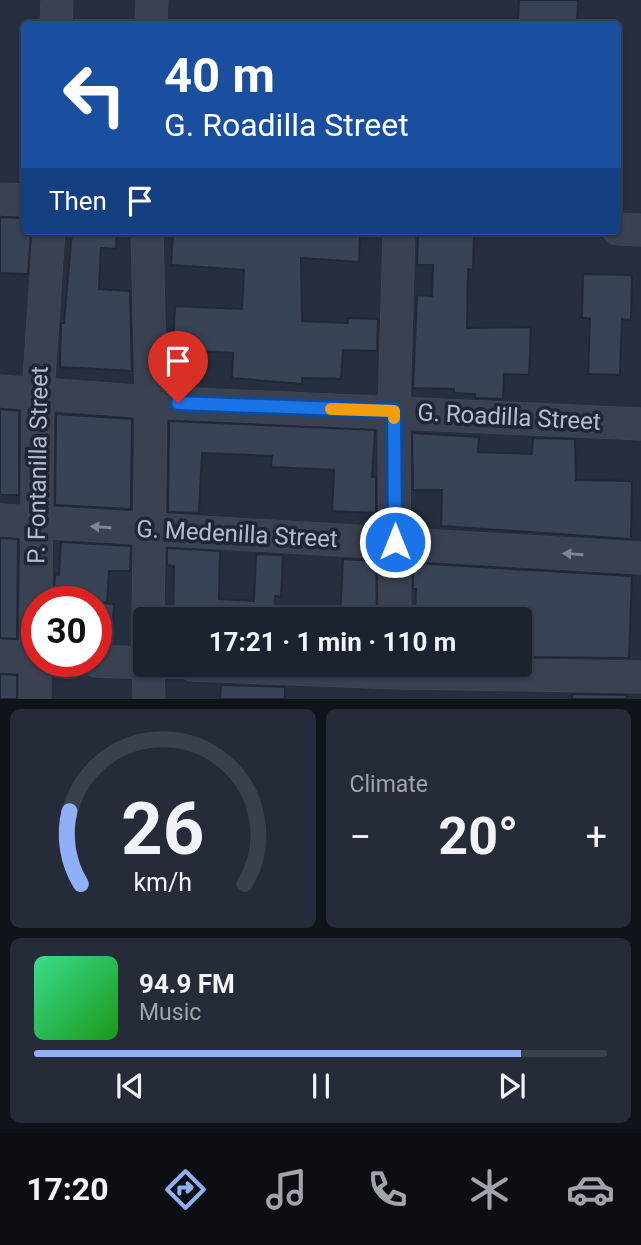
<!DOCTYPE html>
<meta charset="utf-8">
<style>
:root{--surface:#1c2330;--page:#252b38;--text:#f1f3f6;--muted:#a0a4ab;--line:#3a404c;--accent:#8fb0f6}
body{margin:0;font-family:Roboto,sans-serif;background:var(--page);color:var(--text);height:100vh;display:flex;flex-direction:column;font-size:26px;white-space:nowrap}
*{box-sizing:border-box;margin:0}
p{font-size:23px;color:var(--muted)}
.icon{flex:none;width:38px;height:38px;fill:none;stroke:currentColor;stroke-width:2;stroke-linecap:round;stroke-linejoin:round}
.map{position:relative;height:699px;overflow:hidden}
.side{display:flex;flex-direction:column;gap:10px;padding:10px;background:#0f131a;flex:1}
.side>*{flex:none}
.top-card{position:absolute;left:21px;top:21px;width:600px;height:214px;border-radius:7px;box-shadow:0 2px 5px #0004,0 0 0 2px var(--line);background:#1a4fa0;color:#fff;overflow:hidden}
.speed{position:absolute;left:21px;top:586px;display:flex;gap:14px;font-size:35px;font-weight:700;text-align:center}
.speed>*{display:grid;place-content:center;width:91px;height:91px;border-radius:50%;background:var(--surface);box-shadow:0 2px 5px #0004,0 0 0 2px var(--line);line-height:1}
.speed .limit{border:10px solid #d22;background:#fff;color:#111}
.pin{position:absolute;display:grid;place-items:center;width:60px;height:60px;color:#fff;margin:-72px -30px;border-radius:50% 50% 50% 0;rotate:-45deg;box-shadow:0 0 7px #0007}
.pin .icon{rotate:45deg}
.me{position:absolute;width:77px;margin:-38px;rotate:0deg;stroke-linejoin:round;filter:drop-shadow(0 0 5px #0008)}
.turn{display:flex;align-items:center;gap:24px;height:147px;padding:0 28px;font-size:32px}
.turn .icon{width:91px;height:91px;stroke-width:2.5}
.turn b{display:block;font-size:49px;line-height:60px}
.then{display:flex;align-items:center;height:66px;padding:0 28px;background:#0003;gap:14px;font-size:26px}
.big{font-size:52px;font-weight:700;line-height:1.1}
.side .widget{flex:1;display:flex;flex-direction:column;justify-content:center;gap:10px;min-width:0;padding:0 24px;border-radius:10px;background:var(--page)}
.side .dial{align-items:center;gap:0}
.dial svg{height:182px;overflow:visible;fill:none;stroke:var(--line);stroke-width:7;stroke-linecap:round;text-anchor:middle}
.dial text{fill:var(--text);stroke:none}
.song{display:flex;align-items:center;gap:21px}
.cover{width:84px;height:84px;border-radius:10px;background:linear-gradient(135deg,hsl(150 70% 55%),hsl(120 70% 35%))}
.played{height:7px;border-radius:4px;background:linear-gradient(90deg,var(--accent) 85%,var(--line) 85%)}
.keys{display:flex;justify-content:space-around;direction:ltr}
.heat{display:flex;justify-content:space-between;align-items:center;font-size:38px;direction:ltr}
.side .tiles{flex:1;display:grid;gap:10px;grid-template-columns:1fr 1fr}
.widget:last-child{grid-column:span 2}
.trip{position:absolute;left:133px;top:607px;width:399px;height:70px;border-radius:7px;background:var(--surface);box-shadow:0 2px 5px #0004,0 0 0 2px var(--line);font-weight:700;line-height:70px;text-align:center}
.menu{display:flex;height:112px;justify-content:space-around;align-items:center;background:#0b0e13;color:var(--muted)}
.menu .icon{width:49px;height:49px}
.menu .current{color:var(--accent)}
.menu b{font-size:32px;color:var(--text)}
.map>svg:first-child{display:block}
</style>
<div class="map">
<svg width="641" height="699" viewBox="0 0 641 699">
<rect width="100%" height="100%" fill="#262f40"/>
<g fill="#384356" stroke="#212837" stroke-width="2">
<polygon points="519,0 578,0 577,24 518,22"/>
<polygon points="0,217 24,218 24,231 31,231 28,274 0,273"/>
<polygon points="72,231 117,231 116,249 101,248 99,289 130,291 132,371 60,367 61,323 64,323"/>
<polygon points="173,231 360,231 359,262 301,258 302,321 348,323 348,318 378,319 377,351 343,350 341,379 302,378 302,384 232,378 233,353 193,351 193,370 172,369 175,306 242,309 244,270 171,265"/>
<polygon points="418,231 474,231 473,270 468,269 467,328 531,327 529,375 504,374 503,399 475,398 475,394 454,393 454,389 413,388 417,295 432,296 433,265 417,265"/>
<polygon points="583,274 632,275 631,320 622,319 620,375 588,374 590,318 582,318"/>
<polygon points="0,409 19,411 19,495 0,495"/>
<polygon points="56,414 132,419 131,509 55,505"/>
<polygon points="169,421 375,430 372,477 376,477 376,513 332,511 334,470 271,467 272,456 202,453 199,513 168,512"/>
<polygon points="412,433 479,437 478,452 532,454 533,438 575,439 576,480 632,481 631,539 441,526 442,490 413,490"/>
<polygon points="0,538 18,539 17,639 0,638"/>
<polygon points="61,542 131,546 130,571 109,571 107,602 72,602 72,599 68,597 54,597 55,574 59,575"/>
<polygon points="167,548 220,551 219,599 254,601 256,554 283,555 281,597 275,596 274,620 173,620 174,566 167,565"/>
<polygon points="343,559 376,561 377,620 340,620"/>
<polygon points="413,563 632,576 629,658 520,657 520,620 517,618 441,614 441,620 419,620 419,615 415,614 416,589 413,589"/>
<polygon points="96,603 114,604 112,641 96,641"/>
<polygon points="0,674 17,675 17,699 0,699"/>
<polygon points="221,685 285,687 285,696 284,699 220,699"/>
<polygon points="572,694 627,695 627,699 572,699"/>
</g>
<g fill="none" stroke-linecap="round" stroke-linejoin="round">
<g stroke="#434a59" stroke-width="33">
<g id="minor">
<polyline points="56,24 57,0"/>
<polyline points="151,24 152,0"/>
<polyline points="0,199 24,200"/>
<polyline points="618,229 641,230"/>
<polyline points="147,231 151,402 148,620"/>
<polyline points="0,391 151,402 641,424"/>
<polyline points="0,520 641,558"/>
<polyline points="395,620 394,411 399,231"/>
<polyline points="0,656 37,658"/>
<polyline points="96,661 145,663"/>
<polyline points="148,665 149,699"/>
<polyline points="192,665 395,673 641,677"/>
<polyline points="35,699 38,394 49,231"/>
</g>
</g>
<use href="#minor" stroke="#3a4150" stroke-width="32"/>
</g>
<defs><path id="oneway-solid" d="M-6-.8H1V-3.2L6.5 0L1 3.2V.8H-6Z" transform="scale(1.75)"/></defs>
<g fill="#7e8593">
<use href="#oneway-solid" transform="translate(101 527) rotate(-176)"/>
<use href="#oneway-solid" transform="translate(573 554) rotate(-176)"/>
</g>
<g fill="none" stroke-linecap="round" stroke-linejoin="round">
<g stroke="#114b97" stroke-width="18">
<polyline id="route" points="178,403 394,411 395,542"/>
</g>
<use href="#route" stroke="#1a73e8" stroke-width="12"/>
<polyline stroke="#f59e0b" stroke-width="12" points="331,409 394,411 394,418"/>
</g>
<g text-anchor="middle" stroke-width="7" stroke-linejoin="round" paint-order="stroke">
<g font-size="24" fill="#b6bdca" stroke="#1f2635">
<text transform="translate(509 417) rotate(3)" y="8">G. Roadilla Street</text>
<text transform="translate(38 465) rotate(-89)" y="8">P. Fontanilla Street</text>
<text transform="translate(237 534) rotate(3)" y="8">G. Medenilla Street</text>
</g>
</g>
</svg>
<div class="speed"><div class="limit">30</div></div>
<div class="pin" style="left:178px;top:403px;background:#d93025"><svg class="icon" aria-label="arrive" viewBox="0 0 24 24"><path d="M6 21V4h12l-3 4 3 4H6"/></svg></div>
<svg class="me" style="left:395px;top:542px" viewBox="-20 -20 40 40"><circle r="17" fill="#1a73e8" stroke="#fff" stroke-width="3"/><path d="M0-11L8 9 0 5-8 9z" fill="#fff"/></svg>
<div class="trip">17:21 · 1 min · 110 m</div>
<div class="top-card">
<div class="turn"><svg class="icon" aria-label="left" viewBox="0 0 24 24"><path d="M17 20v-9H6M10 6l-5 5 5 5"/></svg><div><b>40 m</b>G. Roadilla Street</div></div>
<div class="then">Then<svg class="icon" aria-label="arrive" viewBox="0 0 24 24"><path d="M6 21V4h12l-3 4 3 4H6"/></svg></div>
</div>
</div>
<section class="side">
<div class="tiles">
<div class="widget dial"><svg viewBox="0 0 100 80">
<path d="M14 69A42 42 0 1 1 86 69"/>
<path d="M14 69A42 42 0 0 1 9 37" stroke="#8fb0f6"/>
<text x="50" y="56" font-size="32" font-weight="700">26</text>
<text x="50" y="72" font-size="11">km/h</text>
</svg></div>
<div class="widget"><p>Climate</p>
<div class="heat"><a>−</a><b class="big">20°</b><a>+</a></div>
</div>
<div class="widget">
<div class="song"><i class="cover"></i><div><b>94.9 FM</b><p>Music</p></div></div>
<div class="played"></div>
<div class="keys"><svg class="icon" aria-label="previous" viewBox="0 0 24 24"><path d="M18 5L8 12l10 7zM5 5v14"/></svg><svg class="icon" aria-label="pause" viewBox="0 0 24 24"><path d="M8 5v14M16 5v14"/></svg><svg class="icon" aria-label="next" viewBox="0 0 24 24"><path d="M6 5l10 7-10 7zM19 5v14"/></svg></div>
</div>
</div>
</section>
<nav class="menu">
<b>17:20</b>
<svg class="icon current" aria-label="directions" viewBox="0 0 24 24"><path d="M12 3l9 9-9 9-9-9zM9 14v-3h6M13 9l2 2-2 2"/></svg>
<svg class="icon" aria-label="music" viewBox="0 0 24 24"><path d="M9 18V5l10-2v13"/><circle cx="6" cy="18" r="3"/><circle cx="16" cy="16" r="3"/></svg>
<svg class="icon" aria-label="phone" viewBox="0 0 24 24"><path d="M5 4h4l2 5-3 2q2 4 5 5l2-3 5 2v4C11 20 4 13 5 4z"/></svg>
<svg class="icon" aria-label="climate" viewBox="0 0 24 24"><path d="M12 3v18M4 7l16 10M4 17L20 7"/></svg>
<svg class="icon" aria-label="car" viewBox="0 0 24 24"><path d="M5 17H2v-5l4-1 3-4h7l3 4 3 1v5h-3M9 17h6M6 11h13"/><circle cx="7" cy="17" r="2"/><circle cx="17" cy="17" r="2"/></svg>
</nav>
